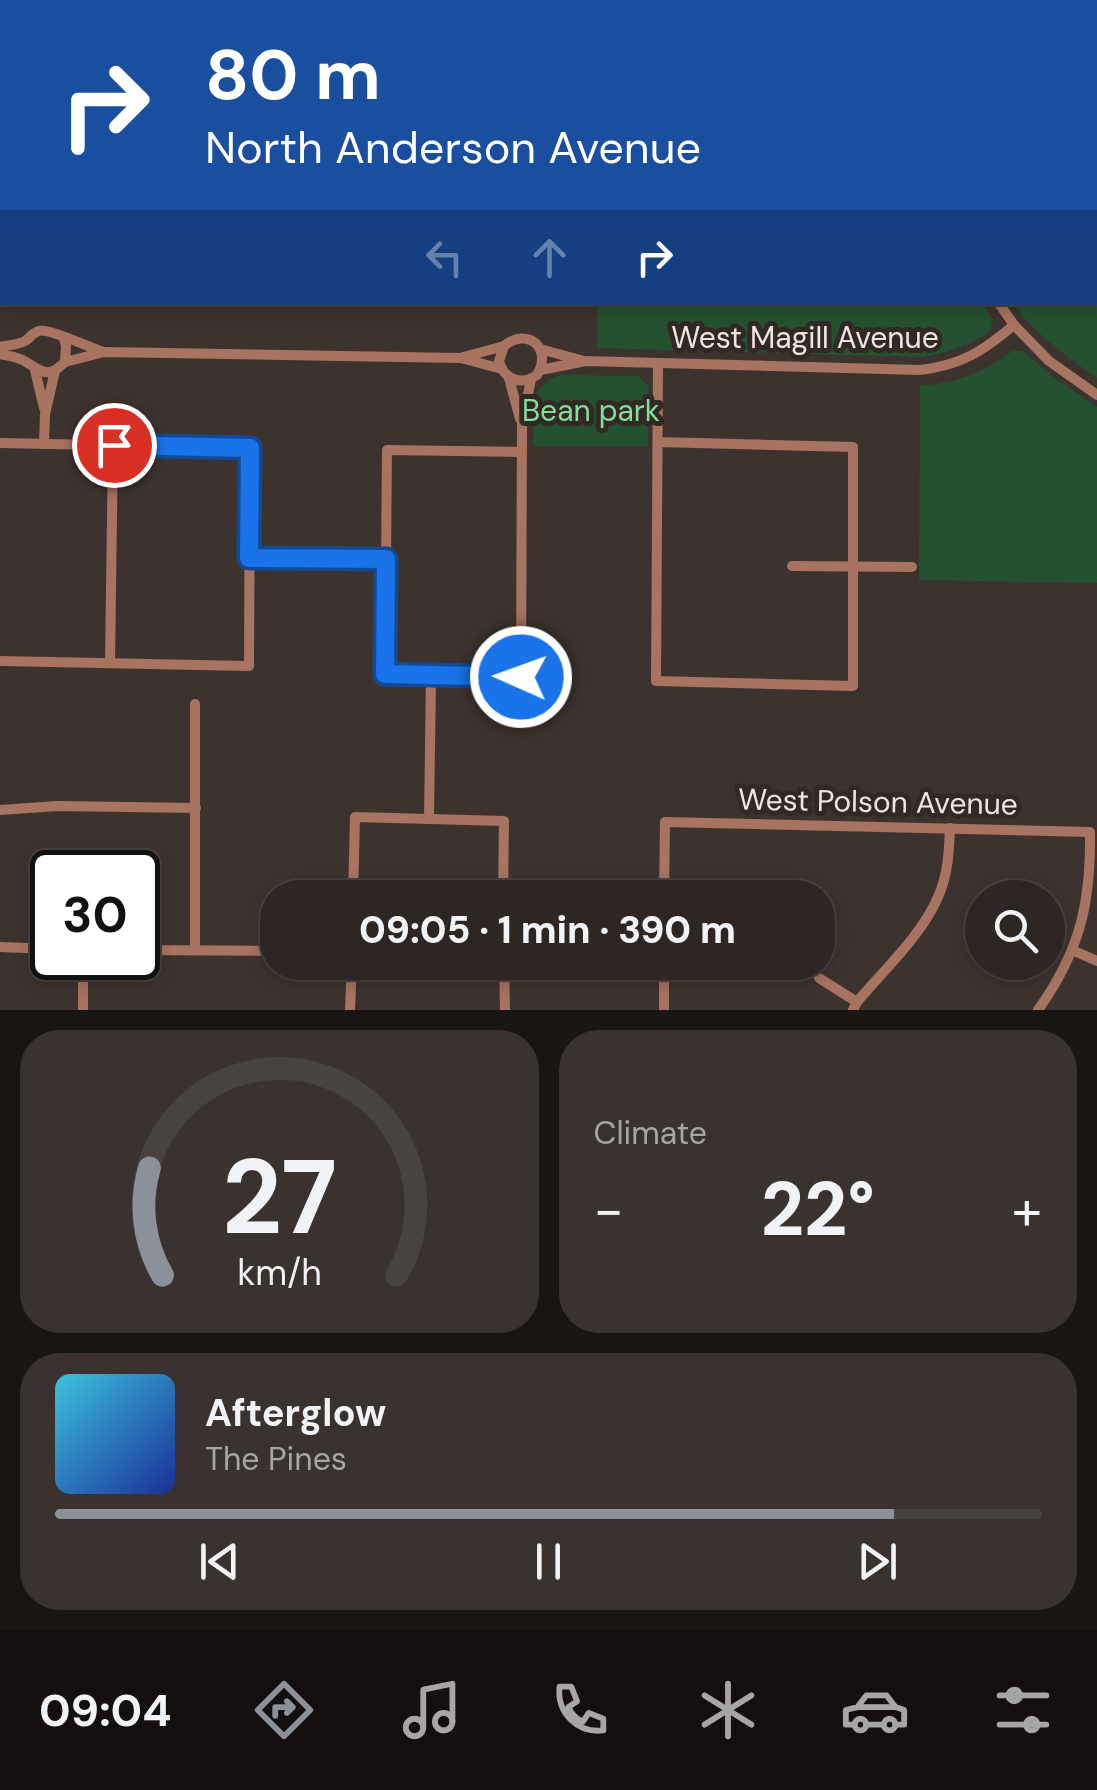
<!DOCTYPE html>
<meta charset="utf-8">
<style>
:root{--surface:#2e2622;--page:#3a322f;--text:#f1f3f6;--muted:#a7a5a5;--line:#494340;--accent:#8c9099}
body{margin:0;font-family:"DM Sans",sans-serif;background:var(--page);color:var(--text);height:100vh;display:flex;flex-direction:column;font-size:38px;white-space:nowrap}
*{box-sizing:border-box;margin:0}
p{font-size:32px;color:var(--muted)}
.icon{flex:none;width:55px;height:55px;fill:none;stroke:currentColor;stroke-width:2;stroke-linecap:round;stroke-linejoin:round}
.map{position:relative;height:1010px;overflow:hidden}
.panel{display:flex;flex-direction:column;gap:20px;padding:20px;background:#191513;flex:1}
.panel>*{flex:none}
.top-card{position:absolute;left:0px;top:0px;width:1098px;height:305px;box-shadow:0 5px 15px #0003,0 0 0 2px var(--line);background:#1a4fa0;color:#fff;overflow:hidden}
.tools{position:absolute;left:965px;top:880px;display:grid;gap:20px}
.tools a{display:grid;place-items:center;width:100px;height:100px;border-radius:50%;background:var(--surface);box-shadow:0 5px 15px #0003,0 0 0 2px var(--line);font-size:50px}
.speed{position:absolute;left:30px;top:850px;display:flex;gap:20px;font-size:50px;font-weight:700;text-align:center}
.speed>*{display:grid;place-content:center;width:130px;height:130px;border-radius:50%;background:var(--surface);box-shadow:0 5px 15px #0003,0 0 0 2px var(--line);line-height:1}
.speed .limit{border:5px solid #111;border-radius:15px;background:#fff;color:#111}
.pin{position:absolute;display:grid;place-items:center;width:85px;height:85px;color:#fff;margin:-42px;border:5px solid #fff;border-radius:50%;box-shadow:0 2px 10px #0007}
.me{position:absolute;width:110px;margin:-55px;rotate:272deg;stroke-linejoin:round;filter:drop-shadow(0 0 8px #0008)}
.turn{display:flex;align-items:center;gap:35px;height:210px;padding:0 40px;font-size:45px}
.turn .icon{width:130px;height:130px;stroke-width:2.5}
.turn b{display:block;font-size:70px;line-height:85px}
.lanes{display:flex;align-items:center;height:95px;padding:0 40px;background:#0003;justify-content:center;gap:50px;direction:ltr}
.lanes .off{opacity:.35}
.big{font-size:75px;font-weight:800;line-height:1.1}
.panel .widget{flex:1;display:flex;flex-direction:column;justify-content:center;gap:15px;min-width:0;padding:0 35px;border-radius:40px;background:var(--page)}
.panel .dial{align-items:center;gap:0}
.dial svg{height:260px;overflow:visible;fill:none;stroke:var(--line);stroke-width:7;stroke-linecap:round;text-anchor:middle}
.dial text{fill:var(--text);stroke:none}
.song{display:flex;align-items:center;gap:30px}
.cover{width:120px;height:120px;border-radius:15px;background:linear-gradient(135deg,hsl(190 70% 55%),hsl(230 70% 35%))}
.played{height:10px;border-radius:5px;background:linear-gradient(90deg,var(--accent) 85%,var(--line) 85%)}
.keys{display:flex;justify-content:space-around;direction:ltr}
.heat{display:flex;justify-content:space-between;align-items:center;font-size:55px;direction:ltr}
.panel .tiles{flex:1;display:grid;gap:20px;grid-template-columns:1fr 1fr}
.widget:last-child{grid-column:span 2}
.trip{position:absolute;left:260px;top:880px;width:575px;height:100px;border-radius:40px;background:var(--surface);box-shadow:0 5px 15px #0003,0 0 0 2px var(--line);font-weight:800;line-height:100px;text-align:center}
.menu{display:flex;height:160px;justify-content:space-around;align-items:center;background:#120f0e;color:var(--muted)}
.menu .icon{width:70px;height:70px}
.menu .active{color:var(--accent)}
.menu b{font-size:45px;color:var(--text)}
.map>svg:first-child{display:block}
</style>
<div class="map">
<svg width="1097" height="1010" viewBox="0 0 1097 1010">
<rect width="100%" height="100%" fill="#3d332e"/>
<g fill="#245130">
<rect x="634" y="0" width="294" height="2"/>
<path d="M 1095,130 L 1097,130 L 1097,378 C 1065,356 1036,334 1011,303 L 1095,302 Z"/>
<path d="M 981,302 L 992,318 L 991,330 C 969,345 947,354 920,357 L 597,348 L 597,303 Z"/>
<path d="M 1012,351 L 1023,351 L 1052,376 L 1097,407 L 1097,583 L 919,580 L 920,386 C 955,383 984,373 1012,351 Z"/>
<path d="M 562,375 L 639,376 L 648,386 L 648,446 L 534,446 C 534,416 526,384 562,375 Z"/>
</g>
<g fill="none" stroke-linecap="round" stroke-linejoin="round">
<g stroke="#a87361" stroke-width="10">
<polyline points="278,2 278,0"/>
<polyline points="948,2 949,0"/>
<polyline points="998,302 1014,325 1049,361 1097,395"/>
<path d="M 0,347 C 8,345 18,345 25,341 C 33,336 30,334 39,331 C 47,328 90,347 103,352"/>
<polyline points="540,349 584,361"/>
<path d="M 0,354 C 8,356 19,357 26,362 C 43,372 48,379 65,362 L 66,346 L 64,339"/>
<polyline points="461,358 502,369"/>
<path d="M 65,362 L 104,352 L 460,358 L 504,346 C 528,326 553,349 537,375 C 521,386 504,380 499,361 L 504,346"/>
<polyline points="35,370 44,408"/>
<path d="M 541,370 L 585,361 L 920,370 C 962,365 983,351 1014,325"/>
<polyline points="509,378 520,419"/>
<polyline points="658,442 853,447 853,686 656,681 658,363"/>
<polyline points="0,443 250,448 249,666 0,661"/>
<polyline points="44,444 45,414 55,371"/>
<polyline points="521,452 387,450 385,674 521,677 522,425 531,379"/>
<polyline points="249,558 386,559"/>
<polyline points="792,566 912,567"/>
<polyline points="110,663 113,445"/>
<polyline points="0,810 57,806 196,808"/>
<polyline points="429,818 431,675"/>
<polyline points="353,898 355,817 504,821 503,898"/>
<path d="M 664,898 L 665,822 L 1090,832 C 1091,903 1080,951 1038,1010"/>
<polyline points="0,947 52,949"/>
<polyline points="138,950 278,951"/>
<polyline points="195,950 195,704"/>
<polyline points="1072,950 1097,961"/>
<polyline points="504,962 505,1010"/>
<polyline points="819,978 857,1002"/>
<polyline points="83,1010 83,958"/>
<polyline points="350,1010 352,962"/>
<polyline points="664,1010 664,962"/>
<path d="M 853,1010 L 857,1002 C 883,971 922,935 938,897 C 948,875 949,852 950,828"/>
</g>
<g stroke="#fdbca6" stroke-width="14">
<polyline points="0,63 2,63"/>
<polyline points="1095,83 1097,83"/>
<polyline points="0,93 2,93"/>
<polyline points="1095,111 1097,111"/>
</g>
</g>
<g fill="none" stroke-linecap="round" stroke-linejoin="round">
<g stroke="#114b97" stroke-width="25">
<polyline id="route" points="114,445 250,448 249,558 386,559 385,674 521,677"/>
</g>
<use href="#route" stroke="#1a73e8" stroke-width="18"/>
</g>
<g text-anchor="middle" stroke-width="10" stroke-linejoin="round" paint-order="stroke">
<g font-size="30" fill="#ede6e3" stroke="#332924">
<text x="805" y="348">West Magill Avenue</text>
<text transform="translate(878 802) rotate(1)" y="10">West Polson Avenue</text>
</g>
<g font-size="30" fill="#82de99" stroke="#332924">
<text x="591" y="421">Bean park</text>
</g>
</g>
</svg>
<div class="tools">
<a><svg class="icon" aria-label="search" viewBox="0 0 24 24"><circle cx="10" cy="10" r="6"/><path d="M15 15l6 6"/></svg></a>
</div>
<div class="speed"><div class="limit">30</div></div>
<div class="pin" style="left:114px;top:445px;background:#d93025"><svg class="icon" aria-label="arrive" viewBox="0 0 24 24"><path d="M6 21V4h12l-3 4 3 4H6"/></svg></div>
<svg class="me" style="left:521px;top:677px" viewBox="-20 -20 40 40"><circle r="17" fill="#1a73e8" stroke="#fff" stroke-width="3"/><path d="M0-11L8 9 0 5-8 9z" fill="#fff"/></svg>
<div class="trip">09:05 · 1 min · 390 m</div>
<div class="top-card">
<div class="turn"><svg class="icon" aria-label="right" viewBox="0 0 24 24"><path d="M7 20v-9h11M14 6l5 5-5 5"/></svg><div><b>80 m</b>North Anderson Avenue</div></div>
<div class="lanes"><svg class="icon off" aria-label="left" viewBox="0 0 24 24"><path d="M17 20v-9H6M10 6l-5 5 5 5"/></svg><svg class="icon off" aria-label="ahead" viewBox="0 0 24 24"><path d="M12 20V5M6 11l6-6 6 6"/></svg><svg class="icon" aria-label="right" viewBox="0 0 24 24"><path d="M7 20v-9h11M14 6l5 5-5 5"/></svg></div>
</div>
</div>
<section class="panel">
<div class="tiles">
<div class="widget dial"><svg viewBox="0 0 100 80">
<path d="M14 69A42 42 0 1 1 86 69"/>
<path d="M14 69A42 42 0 0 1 10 36" stroke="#8c9099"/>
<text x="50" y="56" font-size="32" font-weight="700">27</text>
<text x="50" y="72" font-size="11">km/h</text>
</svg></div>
<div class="widget"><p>Climate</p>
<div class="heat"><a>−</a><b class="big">22°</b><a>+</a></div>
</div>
<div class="widget">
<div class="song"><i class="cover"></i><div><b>Afterglow</b><p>The Pines</p></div></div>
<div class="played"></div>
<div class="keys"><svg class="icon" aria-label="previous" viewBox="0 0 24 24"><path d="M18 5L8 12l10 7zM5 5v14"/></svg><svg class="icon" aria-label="pause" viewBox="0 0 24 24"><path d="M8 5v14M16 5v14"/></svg><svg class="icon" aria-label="next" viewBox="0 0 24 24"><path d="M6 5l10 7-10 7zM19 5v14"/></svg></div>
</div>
</div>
</section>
<nav class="menu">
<b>09:04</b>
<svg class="icon active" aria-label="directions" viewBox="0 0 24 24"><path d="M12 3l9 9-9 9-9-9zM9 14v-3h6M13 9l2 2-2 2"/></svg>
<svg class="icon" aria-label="music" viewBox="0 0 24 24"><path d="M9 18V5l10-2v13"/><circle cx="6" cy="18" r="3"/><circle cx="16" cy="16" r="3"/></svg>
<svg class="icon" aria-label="phone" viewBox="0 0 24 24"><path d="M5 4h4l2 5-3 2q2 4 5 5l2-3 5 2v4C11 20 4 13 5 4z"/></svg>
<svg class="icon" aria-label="climate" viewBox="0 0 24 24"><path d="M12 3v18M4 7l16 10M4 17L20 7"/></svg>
<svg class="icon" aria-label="car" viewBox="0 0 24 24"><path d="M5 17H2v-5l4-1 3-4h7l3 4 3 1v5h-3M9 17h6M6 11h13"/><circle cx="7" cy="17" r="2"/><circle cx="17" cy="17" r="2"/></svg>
<svg class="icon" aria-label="filters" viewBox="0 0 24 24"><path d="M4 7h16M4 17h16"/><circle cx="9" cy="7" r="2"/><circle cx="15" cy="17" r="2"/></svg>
</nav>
